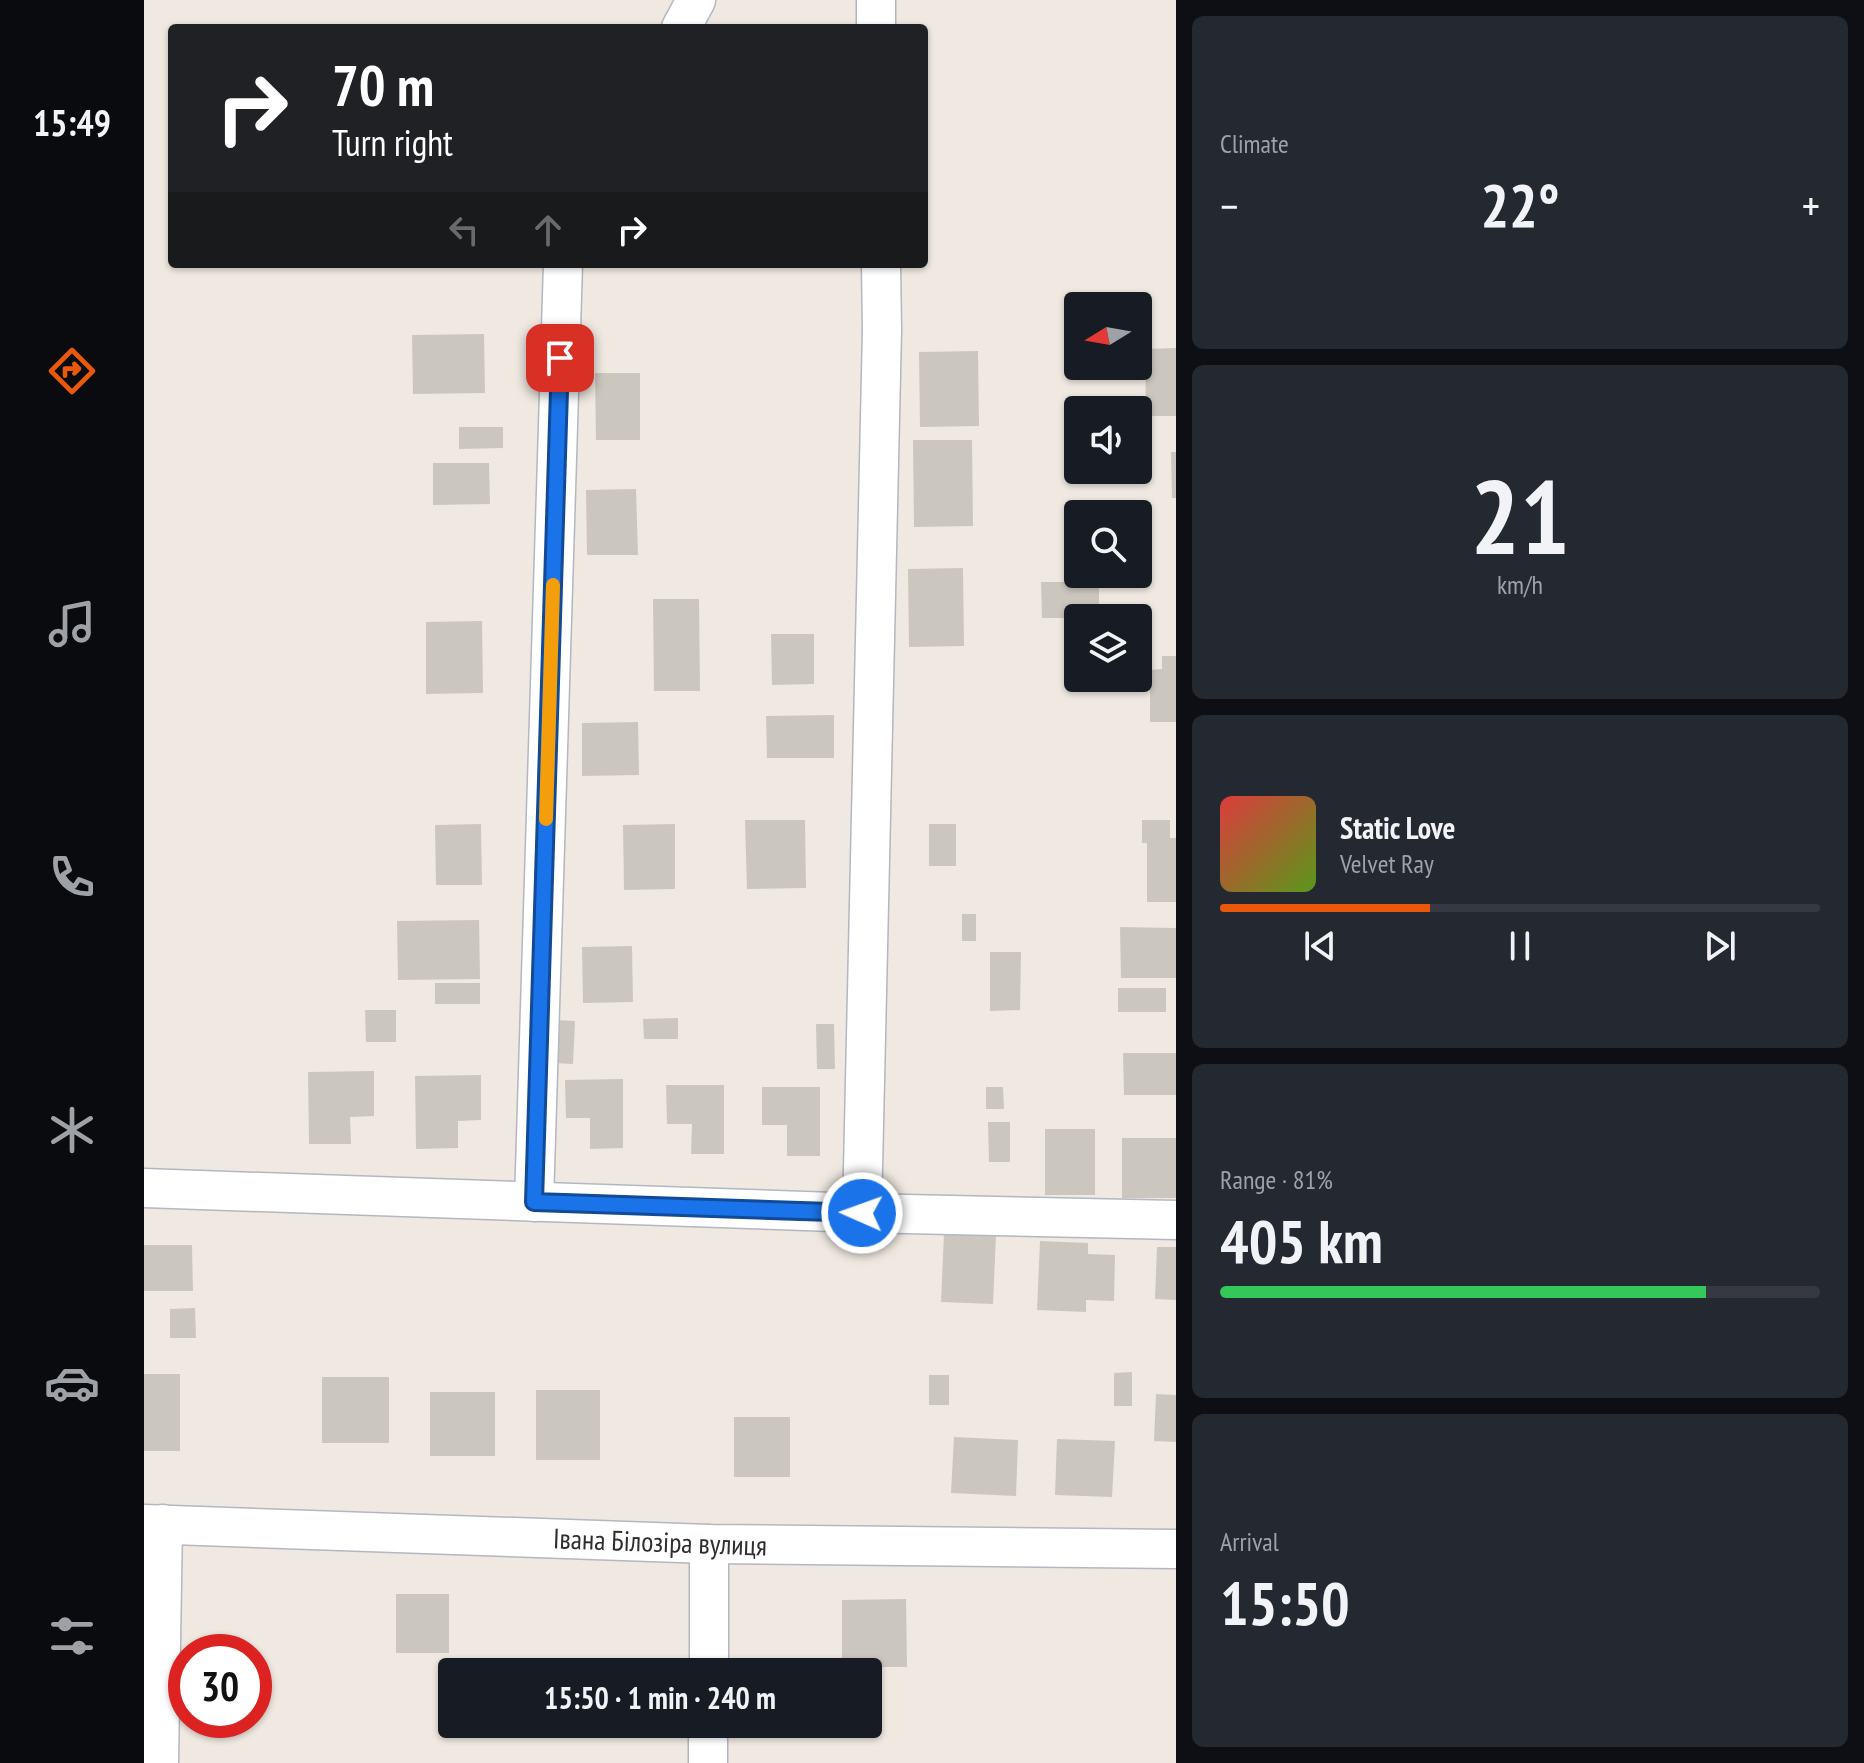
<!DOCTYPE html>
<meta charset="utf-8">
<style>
:root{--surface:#171b24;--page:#242831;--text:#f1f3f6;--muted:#9ea1a6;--line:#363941;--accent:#ea580c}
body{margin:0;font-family:"PT Sans Narrow",sans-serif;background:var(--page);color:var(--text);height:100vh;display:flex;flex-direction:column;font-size:30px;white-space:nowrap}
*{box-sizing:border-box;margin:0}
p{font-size:26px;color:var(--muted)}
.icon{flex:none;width:44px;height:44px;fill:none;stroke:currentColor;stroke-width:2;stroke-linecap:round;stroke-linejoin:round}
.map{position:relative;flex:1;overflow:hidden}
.details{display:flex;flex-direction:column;gap:16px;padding:16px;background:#0d0f14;width:688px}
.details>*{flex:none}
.top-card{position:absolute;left:24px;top:24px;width:760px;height:244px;border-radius:8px;box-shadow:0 2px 6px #0004;background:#202124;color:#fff;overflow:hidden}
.needle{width:52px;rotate:259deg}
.controls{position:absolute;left:920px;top:292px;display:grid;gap:16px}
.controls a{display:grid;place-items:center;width:88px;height:88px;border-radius:8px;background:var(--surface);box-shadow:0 2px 6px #0004;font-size:40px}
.speed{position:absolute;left:24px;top:1634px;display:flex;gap:16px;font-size:40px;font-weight:700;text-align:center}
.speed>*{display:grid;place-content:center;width:104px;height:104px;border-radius:50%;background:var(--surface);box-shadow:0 2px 6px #0004;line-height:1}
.speed .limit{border:12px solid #d22;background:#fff;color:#111}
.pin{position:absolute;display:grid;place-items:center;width:68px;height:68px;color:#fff;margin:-34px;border-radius:16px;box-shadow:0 4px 12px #0006}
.me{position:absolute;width:88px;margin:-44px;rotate:272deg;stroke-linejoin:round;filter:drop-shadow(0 0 6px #0008)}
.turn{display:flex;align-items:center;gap:28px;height:168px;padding:0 32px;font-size:36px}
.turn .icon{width:104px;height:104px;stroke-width:2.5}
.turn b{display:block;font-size:56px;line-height:68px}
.lanes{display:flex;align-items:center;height:76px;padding:0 32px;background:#0003;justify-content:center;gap:40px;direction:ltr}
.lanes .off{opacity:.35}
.big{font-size:60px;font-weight:700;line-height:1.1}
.details .tile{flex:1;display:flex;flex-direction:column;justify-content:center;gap:12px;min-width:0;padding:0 28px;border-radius:12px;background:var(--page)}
.details .dial{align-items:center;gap:0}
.dial b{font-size:104px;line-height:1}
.song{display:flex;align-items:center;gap:24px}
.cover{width:96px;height:96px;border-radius:12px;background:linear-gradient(135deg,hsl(0 70% 55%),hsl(90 70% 35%))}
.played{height:8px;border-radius:4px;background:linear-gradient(90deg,var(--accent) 35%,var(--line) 35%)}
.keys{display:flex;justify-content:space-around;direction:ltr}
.heat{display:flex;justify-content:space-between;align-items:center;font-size:44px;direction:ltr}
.charge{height:12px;border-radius:6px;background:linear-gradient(90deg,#34c759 81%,var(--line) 0)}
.trip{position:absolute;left:294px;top:1658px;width:444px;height:80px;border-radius:8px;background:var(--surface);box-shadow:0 2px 6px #0004;font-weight:700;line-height:80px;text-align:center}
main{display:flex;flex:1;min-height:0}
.tab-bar{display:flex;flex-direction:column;width:144px;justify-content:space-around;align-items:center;background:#090b0e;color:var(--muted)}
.tab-bar .icon{width:56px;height:56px}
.tab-bar .current{color:var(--accent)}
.tab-bar b{font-size:36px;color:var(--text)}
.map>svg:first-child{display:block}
</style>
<main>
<nav class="tab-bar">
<b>15:49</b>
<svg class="icon current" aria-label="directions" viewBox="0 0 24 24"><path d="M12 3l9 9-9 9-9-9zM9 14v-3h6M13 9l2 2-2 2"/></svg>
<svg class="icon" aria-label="music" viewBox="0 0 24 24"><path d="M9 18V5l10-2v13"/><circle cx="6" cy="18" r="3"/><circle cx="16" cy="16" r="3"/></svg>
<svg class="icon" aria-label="phone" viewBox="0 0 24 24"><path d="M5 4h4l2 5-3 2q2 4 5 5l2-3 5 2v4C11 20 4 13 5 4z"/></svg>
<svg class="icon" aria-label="climate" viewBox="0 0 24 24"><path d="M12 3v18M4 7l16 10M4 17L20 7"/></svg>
<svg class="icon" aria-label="car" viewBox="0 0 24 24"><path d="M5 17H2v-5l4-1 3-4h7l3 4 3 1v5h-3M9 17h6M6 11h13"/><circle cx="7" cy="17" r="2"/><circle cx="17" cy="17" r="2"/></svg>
<svg class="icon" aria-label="filters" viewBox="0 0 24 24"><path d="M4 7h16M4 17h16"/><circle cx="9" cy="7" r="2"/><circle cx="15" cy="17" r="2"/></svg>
</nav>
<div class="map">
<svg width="1032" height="1763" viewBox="0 0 1032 1763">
<rect width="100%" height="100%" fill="#efe9e1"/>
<g fill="#cbc7bf">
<polygon points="340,334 341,393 269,394 268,335"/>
<polygon points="1032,348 1032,416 1002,416 1001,349"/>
<polygon points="834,351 835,426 776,427 775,352"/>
<polygon points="451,373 496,373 496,440 452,440"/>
<polygon points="926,419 934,419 934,435 927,435"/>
<polygon points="315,427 359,427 359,448 315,449"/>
<polygon points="769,440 828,440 829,526 770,527"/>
<polygon points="1027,452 1032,452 1032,498 1028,498"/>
<polygon points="289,463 345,463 346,504 289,505"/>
<polygon points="492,489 494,555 443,555 442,490"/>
<polygon points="819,568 820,646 765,647 764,569"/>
<polygon points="897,582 955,582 955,618 898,618"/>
<polygon points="509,599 555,599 556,691 510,691"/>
<polygon points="338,621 339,693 282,694 282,622"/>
<polygon points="627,634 670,634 670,684 628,685"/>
<polygon points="1018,656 1032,656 1032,722 1006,722 1006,670 1018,669"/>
<polygon points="690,715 690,758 623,758 622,716"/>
<polygon points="494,722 495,775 438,776 438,723"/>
<polygon points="601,820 661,820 662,888 603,889"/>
<polygon points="998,820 1026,820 1026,838 1032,838 1032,902 1003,902 1003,843 998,843"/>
<polygon points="337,824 338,885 292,885 291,825"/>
<polygon points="531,824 531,889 480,890 479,825"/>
<rect x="785" y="824" width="27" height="42"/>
<rect x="818" y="914" width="14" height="27"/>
<polygon points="335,920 336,979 254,980 253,921"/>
<polygon points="976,927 1032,928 1032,978 977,978"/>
<polygon points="488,946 489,1002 439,1003 438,947"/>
<polygon points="846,952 877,952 876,1010 846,1011"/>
<rect x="291" y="983" width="45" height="21"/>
<rect x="974" y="988" width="48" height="24"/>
<polygon points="221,1010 252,1010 252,1042 222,1042"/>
<polygon points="534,1018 534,1039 500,1039 499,1019"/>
<polygon points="411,1020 431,1021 429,1064 409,1063"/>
<polygon points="672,1024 690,1024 691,1069 673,1069"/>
<polygon points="979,1053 1032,1053 1032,1095 980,1095"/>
<polygon points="230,1071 230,1116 206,1117 207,1144 165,1144 164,1072"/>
<polygon points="337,1075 337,1120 314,1121 314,1148 272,1149 271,1076"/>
<polygon points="479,1079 479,1148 446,1149 446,1118 422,1118 421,1080"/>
<polygon points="522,1085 580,1085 580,1154 547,1154 548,1124 523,1124"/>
<polygon points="618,1087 676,1087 676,1156 643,1156 643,1125 618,1125"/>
<polygon points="842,1087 859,1087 860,1109 842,1109"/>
<polygon points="844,1122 866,1122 866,1162 845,1162"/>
<rect x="901" y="1129" width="50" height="66"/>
<rect x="978" y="1138" width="54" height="60"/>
<polygon points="800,1233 852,1235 849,1304 797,1302"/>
<polygon points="896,1241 944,1243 944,1254 971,1255 970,1301 942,1300 942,1312 893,1310"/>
<polygon points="0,1245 48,1245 49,1291 0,1291"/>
<polygon points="1013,1247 1032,1247 1032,1300 1011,1299"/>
<polygon points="51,1308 52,1338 26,1338 26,1309"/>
<polygon points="988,1372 988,1406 970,1406 970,1373"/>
<rect x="0" y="1374" width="36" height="77"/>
<rect x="785" y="1375" width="20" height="30"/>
<rect x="178" y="1377" width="67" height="66"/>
<rect x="392" y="1390" width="64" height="70"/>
<rect x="286" y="1392" width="65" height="64"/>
<polygon points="1012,1394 1032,1395 1032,1442 1010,1441"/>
<rect x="590" y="1417" width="56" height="60"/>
<polygon points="810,1437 874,1440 872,1496 807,1493"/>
<polygon points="913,1439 971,1441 968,1497 911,1495"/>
<rect x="252" y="1594" width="53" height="59"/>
<polygon points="762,1599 763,1667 698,1667 698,1600"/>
</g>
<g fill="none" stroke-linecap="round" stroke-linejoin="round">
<g stroke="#b4b7c1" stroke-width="41">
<g id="minor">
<polyline points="732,0 732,28"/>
<polyline points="537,28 552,0"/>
<polyline points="0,1188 718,1213 1032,1220"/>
<polyline points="390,1202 419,264"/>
<polyline points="718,1213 738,330 737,264"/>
<polyline points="0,1524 565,1544 1032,1549"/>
<polyline points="565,1672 565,1544"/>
<polyline points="15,1763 19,1524"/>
<polyline points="564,1763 564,1724"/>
</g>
</g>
<use href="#minor" stroke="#fff" stroke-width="38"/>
</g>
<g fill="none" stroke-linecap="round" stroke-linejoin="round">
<g stroke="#114b97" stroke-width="20">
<polyline id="route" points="416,358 390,1202 718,1213"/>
</g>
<use href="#route" stroke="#1a73e8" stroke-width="14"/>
<polyline stroke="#f59e0b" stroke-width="14" points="402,819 409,585"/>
</g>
<g text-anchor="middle" stroke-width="6" stroke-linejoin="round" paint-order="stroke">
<g font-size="28" fill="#2e2e2e" stroke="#fff">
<text transform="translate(516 1542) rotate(2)" y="10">Івана Білозіра вулиця</text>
</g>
</g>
</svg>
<div class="controls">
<a><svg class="needle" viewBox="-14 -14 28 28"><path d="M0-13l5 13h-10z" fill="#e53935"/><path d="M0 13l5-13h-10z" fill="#9ea1a6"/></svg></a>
<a><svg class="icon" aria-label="sound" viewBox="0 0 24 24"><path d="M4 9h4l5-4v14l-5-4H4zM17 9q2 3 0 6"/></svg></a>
<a><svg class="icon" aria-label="search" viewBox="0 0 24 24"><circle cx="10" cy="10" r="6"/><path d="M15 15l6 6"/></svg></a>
<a><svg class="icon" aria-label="layers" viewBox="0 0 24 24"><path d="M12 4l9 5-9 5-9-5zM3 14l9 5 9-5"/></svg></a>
</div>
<div class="speed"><div class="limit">30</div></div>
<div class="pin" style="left:416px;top:358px;background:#d93025"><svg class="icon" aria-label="arrive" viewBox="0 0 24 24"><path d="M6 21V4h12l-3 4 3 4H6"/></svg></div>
<svg class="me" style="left:718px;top:1213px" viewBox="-20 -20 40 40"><circle r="17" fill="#1a73e8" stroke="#fff" stroke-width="3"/><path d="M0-11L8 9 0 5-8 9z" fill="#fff"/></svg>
<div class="trip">15:50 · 1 min · 240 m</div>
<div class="top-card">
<div class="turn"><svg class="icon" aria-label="right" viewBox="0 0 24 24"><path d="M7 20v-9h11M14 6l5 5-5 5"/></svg><div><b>70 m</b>Turn right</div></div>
<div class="lanes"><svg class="icon off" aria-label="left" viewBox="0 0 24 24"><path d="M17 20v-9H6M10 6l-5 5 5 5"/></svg><svg class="icon off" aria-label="ahead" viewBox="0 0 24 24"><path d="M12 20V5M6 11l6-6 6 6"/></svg><svg class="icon" aria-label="right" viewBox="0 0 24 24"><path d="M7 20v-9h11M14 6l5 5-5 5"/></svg></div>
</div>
</div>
<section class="details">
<div class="tile"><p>Climate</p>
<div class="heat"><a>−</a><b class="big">22°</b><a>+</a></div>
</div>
<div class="tile dial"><b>21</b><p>km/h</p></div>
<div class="tile">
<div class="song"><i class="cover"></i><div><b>Static Love</b><p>Velvet Ray</p></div></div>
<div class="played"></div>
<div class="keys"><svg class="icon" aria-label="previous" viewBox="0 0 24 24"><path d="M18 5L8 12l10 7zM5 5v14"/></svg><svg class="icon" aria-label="pause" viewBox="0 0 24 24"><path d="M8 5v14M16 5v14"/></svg><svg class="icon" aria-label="next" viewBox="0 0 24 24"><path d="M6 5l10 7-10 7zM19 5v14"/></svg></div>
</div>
<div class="tile"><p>Range · 81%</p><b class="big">405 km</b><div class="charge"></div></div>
<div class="tile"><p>Arrival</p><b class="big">15:50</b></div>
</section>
</main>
